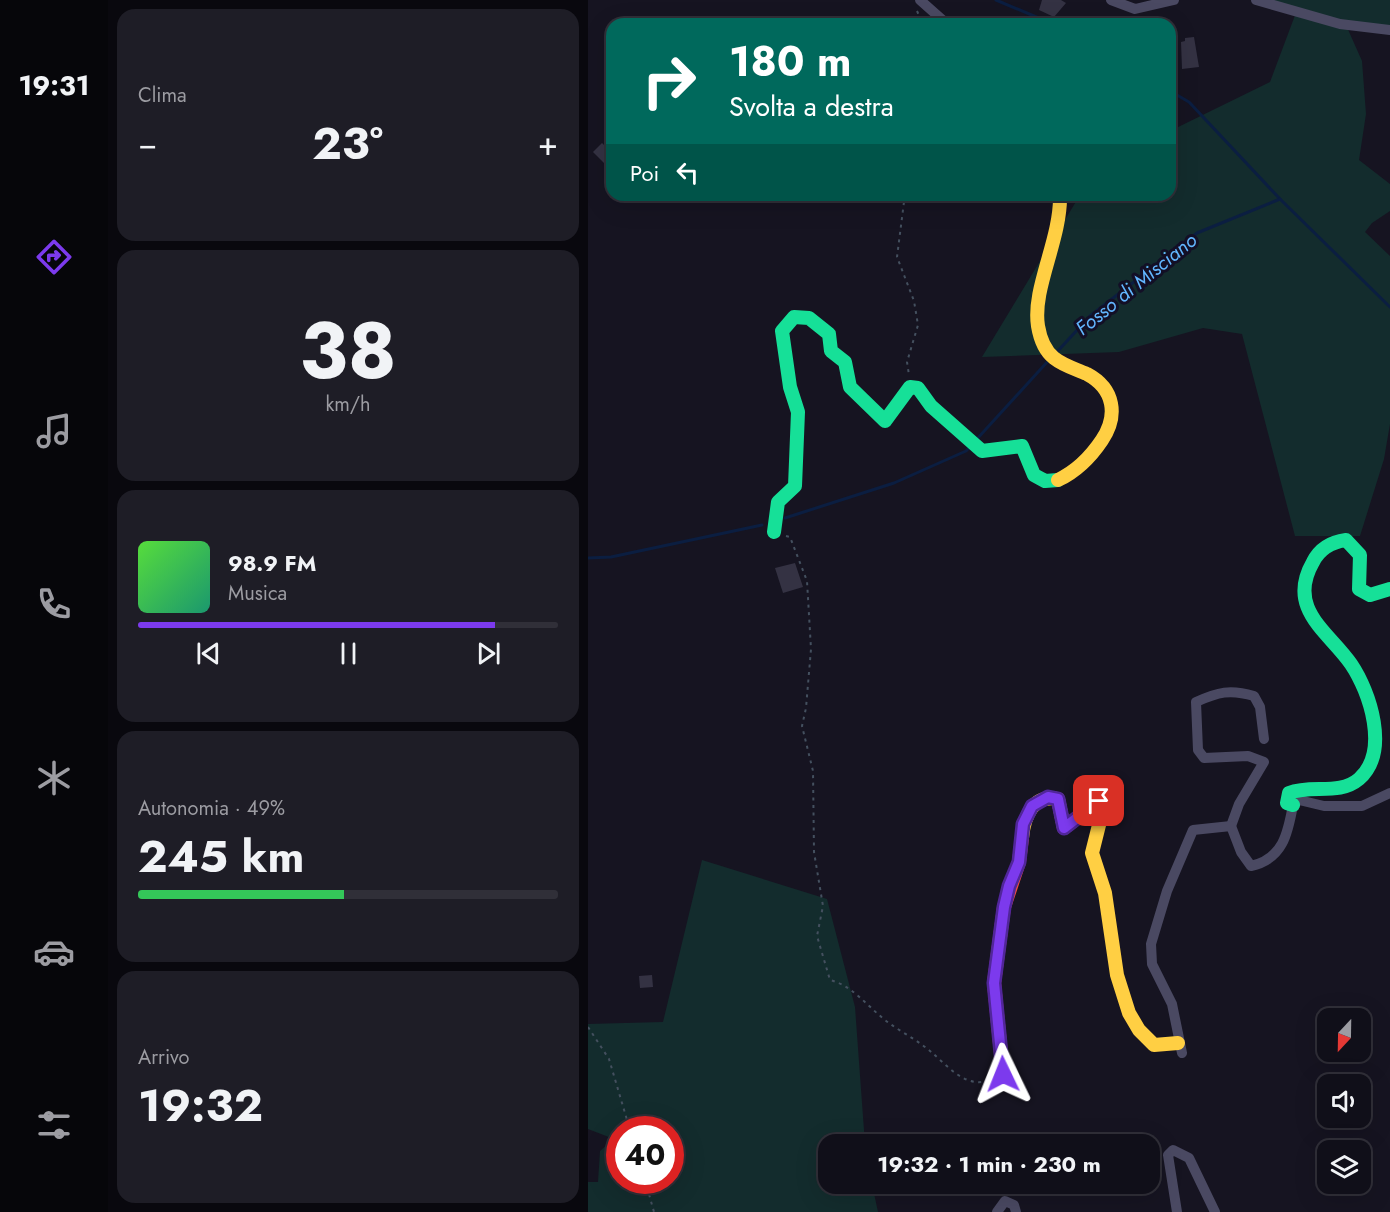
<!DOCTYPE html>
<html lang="it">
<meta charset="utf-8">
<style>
:root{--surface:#100f19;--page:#1e1d26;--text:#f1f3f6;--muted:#9c9ca2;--line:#302f38;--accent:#7c3aed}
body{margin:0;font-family:Jost,sans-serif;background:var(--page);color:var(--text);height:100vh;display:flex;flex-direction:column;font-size:22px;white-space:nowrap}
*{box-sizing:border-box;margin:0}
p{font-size:20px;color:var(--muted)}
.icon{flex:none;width:33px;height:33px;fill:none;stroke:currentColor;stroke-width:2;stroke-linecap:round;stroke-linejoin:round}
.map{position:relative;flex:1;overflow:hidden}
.details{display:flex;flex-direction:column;gap:9px;padding:9px;background:#09080e;width:480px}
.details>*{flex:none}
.banner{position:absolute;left:18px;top:18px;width:570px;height:183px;border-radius:18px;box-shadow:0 6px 24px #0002,0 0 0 2px var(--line);background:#00695c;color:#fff;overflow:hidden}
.needle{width:39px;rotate:202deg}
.buttons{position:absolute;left:729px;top:1008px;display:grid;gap:12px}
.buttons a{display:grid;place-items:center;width:54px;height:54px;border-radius:12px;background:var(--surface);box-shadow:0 6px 24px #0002,0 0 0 2px var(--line);font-size:30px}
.speed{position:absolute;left:18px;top:1116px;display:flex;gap:12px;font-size:30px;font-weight:700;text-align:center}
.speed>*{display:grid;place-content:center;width:78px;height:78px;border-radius:50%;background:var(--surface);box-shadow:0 6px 24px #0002,0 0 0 2px var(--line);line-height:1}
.speed .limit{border:9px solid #d22;background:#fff;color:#111}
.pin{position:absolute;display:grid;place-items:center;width:51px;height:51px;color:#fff;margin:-26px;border-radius:12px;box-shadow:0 3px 9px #0006}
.me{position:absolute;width:66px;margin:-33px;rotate:358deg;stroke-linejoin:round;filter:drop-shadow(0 0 4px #0008)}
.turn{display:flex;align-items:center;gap:21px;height:126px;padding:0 24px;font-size:27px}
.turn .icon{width:78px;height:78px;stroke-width:2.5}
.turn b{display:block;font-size:42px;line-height:51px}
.then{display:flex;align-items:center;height:57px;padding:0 24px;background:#0003;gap:12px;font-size:22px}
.big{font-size:45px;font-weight:700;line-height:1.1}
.details .widget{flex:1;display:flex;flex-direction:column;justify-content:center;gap:9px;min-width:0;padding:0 21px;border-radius:18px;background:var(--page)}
.details .dial{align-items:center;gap:0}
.dial b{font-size:78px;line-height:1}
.song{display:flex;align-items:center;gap:18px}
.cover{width:72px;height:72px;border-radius:9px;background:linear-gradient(135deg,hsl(110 70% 55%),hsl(160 70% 35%))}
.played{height:6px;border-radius:3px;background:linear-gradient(90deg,var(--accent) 85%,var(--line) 85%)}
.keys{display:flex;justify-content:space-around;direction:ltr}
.heat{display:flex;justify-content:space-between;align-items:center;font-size:33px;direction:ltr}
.charge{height:9px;border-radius:4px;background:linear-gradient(90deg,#34c759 49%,var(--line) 0)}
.trip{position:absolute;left:230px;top:1134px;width:342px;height:60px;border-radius:18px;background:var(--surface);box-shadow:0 6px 24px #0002,0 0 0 2px var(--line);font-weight:700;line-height:60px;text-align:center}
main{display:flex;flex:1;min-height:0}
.dock{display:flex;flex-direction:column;width:108px;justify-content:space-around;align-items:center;background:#06060a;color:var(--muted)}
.dock .icon{width:42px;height:42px}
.dock .selected{color:var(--accent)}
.dock b{font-size:27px;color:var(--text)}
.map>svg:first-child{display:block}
</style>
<main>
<nav class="dock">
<b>19:31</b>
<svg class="icon selected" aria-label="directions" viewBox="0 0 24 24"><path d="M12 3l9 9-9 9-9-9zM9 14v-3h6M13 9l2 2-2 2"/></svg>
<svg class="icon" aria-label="music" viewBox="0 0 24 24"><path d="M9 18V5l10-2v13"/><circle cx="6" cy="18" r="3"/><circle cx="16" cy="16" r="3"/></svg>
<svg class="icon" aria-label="phone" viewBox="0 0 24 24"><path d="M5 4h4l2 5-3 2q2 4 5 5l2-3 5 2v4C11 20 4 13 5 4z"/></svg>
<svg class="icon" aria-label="climate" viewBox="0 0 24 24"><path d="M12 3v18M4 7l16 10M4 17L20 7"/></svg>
<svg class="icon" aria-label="car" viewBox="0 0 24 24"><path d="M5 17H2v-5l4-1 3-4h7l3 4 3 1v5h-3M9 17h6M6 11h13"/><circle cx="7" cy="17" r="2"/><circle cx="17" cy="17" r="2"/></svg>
<svg class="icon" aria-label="filters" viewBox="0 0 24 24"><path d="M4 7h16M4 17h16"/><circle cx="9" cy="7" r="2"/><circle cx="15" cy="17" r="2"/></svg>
</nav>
<section class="details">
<div class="widget"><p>Clima</p>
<div class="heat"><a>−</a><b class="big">23°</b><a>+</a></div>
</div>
<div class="widget dial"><b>38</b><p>km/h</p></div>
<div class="widget">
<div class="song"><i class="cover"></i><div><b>98.9 FM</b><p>Musica</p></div></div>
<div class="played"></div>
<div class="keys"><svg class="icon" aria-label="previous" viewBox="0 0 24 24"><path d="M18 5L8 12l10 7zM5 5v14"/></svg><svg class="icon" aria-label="pause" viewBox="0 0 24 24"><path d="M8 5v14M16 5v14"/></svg><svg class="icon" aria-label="next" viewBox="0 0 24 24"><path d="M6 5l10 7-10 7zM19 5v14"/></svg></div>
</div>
<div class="widget"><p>Autonomia · 49%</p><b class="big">245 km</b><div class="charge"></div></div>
<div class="widget"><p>Arrivo</p><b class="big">19:32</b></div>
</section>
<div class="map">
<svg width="802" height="1212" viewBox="0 0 802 1212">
<rect width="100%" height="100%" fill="#161421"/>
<g fill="#132c2d" fill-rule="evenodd">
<polygon points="677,0 802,0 802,26 758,25 774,61 778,114 771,160 802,184 802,211 784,223 777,232 802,256 802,424 796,459 772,536 707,536 654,334 615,328 531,352 394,357 492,195 582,195 582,131 682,82 709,10"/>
<path d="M 114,860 L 239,899 L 267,1007 L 277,1144 L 240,1144 L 240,1184 L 284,1184 L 290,1212 L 0,1212 L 0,1182 L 10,1182 L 12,1151 L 26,1139 L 0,1129 L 0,1024 L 75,1022 ZM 32,1130 L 82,1130 L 82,1180 L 32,1180 Z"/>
</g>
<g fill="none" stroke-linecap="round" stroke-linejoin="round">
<g stroke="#0b1e41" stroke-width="3">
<polyline points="408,0 465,24"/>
<polyline points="582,91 601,102 692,199"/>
<polyline points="468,353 502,316 609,233 692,199 802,307"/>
<polyline points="388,440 461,360"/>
<polyline points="197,518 306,483 378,451 382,447"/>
<polyline points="0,558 23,557 174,525"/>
</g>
</g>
<g fill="#343243">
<polygon points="454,0 473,0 478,3 466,17 451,10"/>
<polygon points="606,37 611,67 594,69 593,42 597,41 597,38"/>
<polygon points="14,143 24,153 17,164 5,152"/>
<polygon points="207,563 215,587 195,593 187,568"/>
<polygon points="64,975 65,987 52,988 51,976"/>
</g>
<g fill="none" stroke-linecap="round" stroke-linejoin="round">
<g stroke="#44505f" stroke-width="2" stroke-dasharray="3 4.5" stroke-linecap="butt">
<polyline points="329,11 335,24"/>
<polyline points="314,195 316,202 309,257 326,301 330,325 319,362 321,375"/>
<path d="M 198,536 L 202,537 L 219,581 L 223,649 L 218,708 L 214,726 L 225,771 L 226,852 L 235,906 L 229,936 L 242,980 C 265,986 278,1005 297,1020 C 311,1031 328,1039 342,1051 C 360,1066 379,1091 404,1079"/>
<polyline points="0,1027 21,1059 42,1130"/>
<polyline points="57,1180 66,1212"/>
</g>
<g stroke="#4a4962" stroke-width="10">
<polyline points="332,0 359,24"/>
<polyline points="523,0 547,9 586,0"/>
<polyline points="668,0 752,24 802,30"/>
<path d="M 643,826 L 651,804 L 676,762 L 660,756 L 616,758 L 610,750 L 608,702 C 630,692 642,689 666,696 L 672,707 L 676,739"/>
<path d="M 594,1053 L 584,1004 L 564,964 L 563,944 L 579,891 L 605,830 L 643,826 L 653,852 L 663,866 C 695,859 700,833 705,805 L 711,800 L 736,806 L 774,806 L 802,793"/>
<polyline points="409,1212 417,1201 426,1205 428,1212"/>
<polyline points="589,1212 580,1155 585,1150 601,1158 627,1212"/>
</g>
<g stroke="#16e098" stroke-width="14">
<polyline points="186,532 190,502 207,486 210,412 202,387 194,331 206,317 221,318 241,334 243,351 257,362 262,387 297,421 322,387 330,388 343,406 394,451 434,446 446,475 457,481 470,480"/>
<path d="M 705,805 L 699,803 L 701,793 C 724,784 751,796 771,779 C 802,752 782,692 763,664 C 741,632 698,609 725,562 C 732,548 743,542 758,540 L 772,555 L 771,589 L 782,595 L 802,589"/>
</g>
<g stroke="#ffcf43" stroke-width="14">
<path d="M 470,480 C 489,471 502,458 514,440 C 530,416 527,389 499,374 C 488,369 476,366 466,358 C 456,350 452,338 450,326 C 444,288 473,240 472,195"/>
<path d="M 434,838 C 436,816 445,794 470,799 L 476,828 L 511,801 L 515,809 L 504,853 L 517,893 L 529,975 L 541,1013 L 551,1030 L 566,1045 L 590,1043"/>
</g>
<polyline stroke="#f24e42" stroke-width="14" points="415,1074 406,983 416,907 431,862 434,838"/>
</g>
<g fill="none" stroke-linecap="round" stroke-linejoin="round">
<g stroke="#51269a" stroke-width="15">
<polyline id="route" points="415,1074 406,983 416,907 421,886 431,862 435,824 444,806 460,797 470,799 476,828 511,801"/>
</g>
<use href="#route" stroke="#7c3aed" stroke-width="10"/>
</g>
<g text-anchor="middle" stroke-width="6" stroke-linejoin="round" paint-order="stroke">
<g font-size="20" font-style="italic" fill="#62b6ff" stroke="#130f26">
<text transform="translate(548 284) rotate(-39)" y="7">Fosso di Misciano</text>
</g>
</g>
</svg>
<div class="buttons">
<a><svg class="needle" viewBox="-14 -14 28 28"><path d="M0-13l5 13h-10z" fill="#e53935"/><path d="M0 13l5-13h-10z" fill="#9c9ca2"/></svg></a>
<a><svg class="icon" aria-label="sound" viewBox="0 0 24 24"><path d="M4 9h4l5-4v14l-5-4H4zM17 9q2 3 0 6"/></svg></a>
<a><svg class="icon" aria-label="layers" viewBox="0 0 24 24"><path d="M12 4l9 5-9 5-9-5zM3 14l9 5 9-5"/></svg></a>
</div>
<div class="speed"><div class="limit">40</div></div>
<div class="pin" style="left:511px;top:801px;background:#d93025"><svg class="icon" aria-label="arrive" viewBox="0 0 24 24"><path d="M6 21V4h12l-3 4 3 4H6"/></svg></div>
<svg class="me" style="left:415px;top:1074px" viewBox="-20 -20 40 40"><path d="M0-17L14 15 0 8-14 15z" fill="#7c3aed" stroke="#fff" stroke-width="4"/></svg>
<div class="trip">19:32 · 1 min · 230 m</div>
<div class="banner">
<div class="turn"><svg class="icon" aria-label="right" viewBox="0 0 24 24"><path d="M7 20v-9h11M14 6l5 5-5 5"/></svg><div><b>180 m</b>Svolta a destra</div></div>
<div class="then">Poi<svg class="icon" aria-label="left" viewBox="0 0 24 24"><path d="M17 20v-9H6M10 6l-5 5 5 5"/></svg></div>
</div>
</div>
</main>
